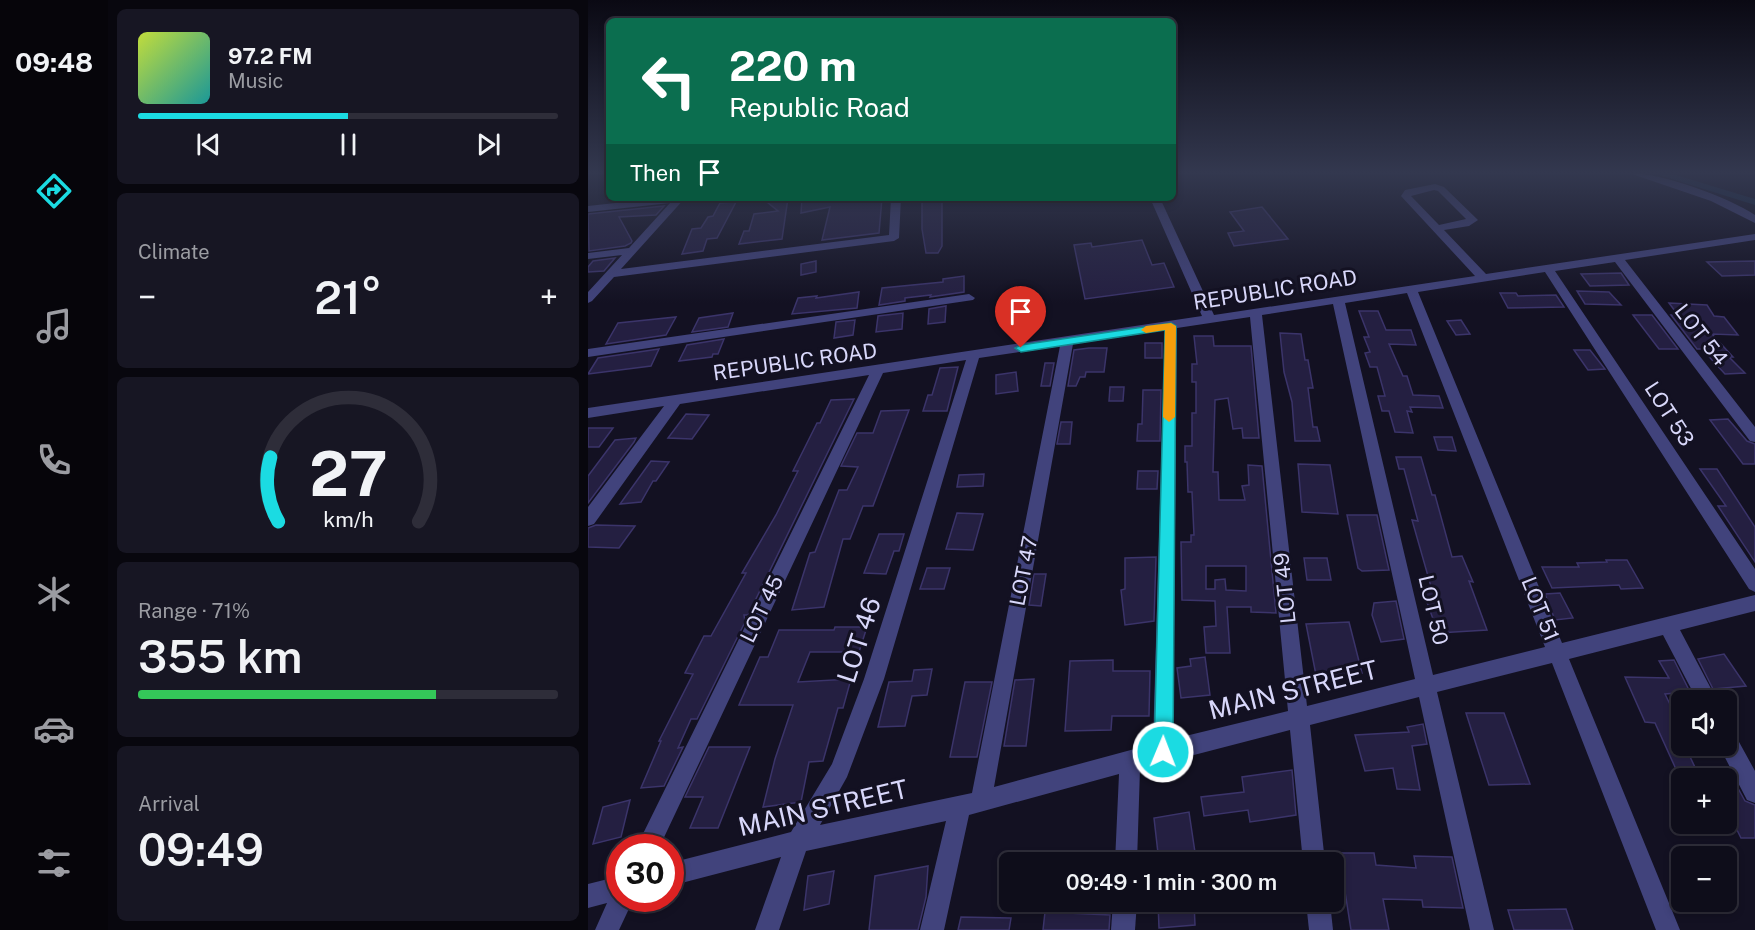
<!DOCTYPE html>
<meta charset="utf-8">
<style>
:root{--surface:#0e0d1a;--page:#171623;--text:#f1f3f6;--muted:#9b9ca2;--line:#2e2d39;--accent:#1bdbe2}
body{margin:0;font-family:"Public Sans",sans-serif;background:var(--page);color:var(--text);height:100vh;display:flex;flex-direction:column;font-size:22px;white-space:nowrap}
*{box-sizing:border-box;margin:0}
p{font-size:20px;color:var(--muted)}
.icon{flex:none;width:33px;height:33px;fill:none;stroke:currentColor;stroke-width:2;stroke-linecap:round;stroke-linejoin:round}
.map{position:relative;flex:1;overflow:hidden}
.drawer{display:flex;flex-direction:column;gap:9px;padding:9px;background:#08070e;width:480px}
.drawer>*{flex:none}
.banner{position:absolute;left:18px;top:18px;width:570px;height:183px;border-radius:9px;box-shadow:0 3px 9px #0003,0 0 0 2px var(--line);background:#0b6e4f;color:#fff;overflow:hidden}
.buttons{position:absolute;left:1083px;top:690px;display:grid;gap:12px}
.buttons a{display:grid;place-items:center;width:66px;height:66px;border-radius:9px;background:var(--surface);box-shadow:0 3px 9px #0003,0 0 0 2px var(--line);font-size:30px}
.speed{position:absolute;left:18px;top:834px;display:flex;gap:12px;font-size:30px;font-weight:700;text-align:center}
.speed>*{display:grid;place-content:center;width:78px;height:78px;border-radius:50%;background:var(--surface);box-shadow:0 3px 9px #0003,0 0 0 2px var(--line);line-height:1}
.speed .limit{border:9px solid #d22;background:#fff;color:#111}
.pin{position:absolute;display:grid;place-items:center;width:51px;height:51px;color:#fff;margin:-62px -26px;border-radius:50% 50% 50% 0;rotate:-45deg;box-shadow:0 0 6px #0007}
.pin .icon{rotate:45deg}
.me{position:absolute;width:66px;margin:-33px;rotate:1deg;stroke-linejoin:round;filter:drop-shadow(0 0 4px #0008)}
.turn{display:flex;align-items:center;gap:21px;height:126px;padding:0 24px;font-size:27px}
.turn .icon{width:78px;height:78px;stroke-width:2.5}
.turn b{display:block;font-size:42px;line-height:51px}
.then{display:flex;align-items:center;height:57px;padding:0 24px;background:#0003;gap:12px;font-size:22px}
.big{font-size:45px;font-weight:600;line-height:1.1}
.drawer .card{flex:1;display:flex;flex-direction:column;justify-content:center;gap:9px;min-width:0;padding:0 21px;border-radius:9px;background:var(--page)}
.drawer .dial{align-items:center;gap:0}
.dial svg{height:156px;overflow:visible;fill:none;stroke:var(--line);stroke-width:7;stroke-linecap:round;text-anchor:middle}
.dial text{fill:var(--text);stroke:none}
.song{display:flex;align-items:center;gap:18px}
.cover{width:72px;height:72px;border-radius:9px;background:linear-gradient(135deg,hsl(70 70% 55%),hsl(180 70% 35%))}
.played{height:6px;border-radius:3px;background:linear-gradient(90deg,var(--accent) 50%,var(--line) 50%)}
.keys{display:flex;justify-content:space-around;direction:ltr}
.heat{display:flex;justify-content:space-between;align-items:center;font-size:33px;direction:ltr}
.charge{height:9px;border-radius:4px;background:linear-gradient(90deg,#34c759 71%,var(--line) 0)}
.trip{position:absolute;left:411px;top:852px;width:345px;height:60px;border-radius:9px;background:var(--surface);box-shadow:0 3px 9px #0003,0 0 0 2px var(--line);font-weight:600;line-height:60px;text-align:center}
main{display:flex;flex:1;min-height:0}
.tabs{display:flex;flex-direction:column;width:108px;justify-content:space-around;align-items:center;background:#06050a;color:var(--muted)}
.tabs .icon{width:42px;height:42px}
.tabs .current{color:var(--accent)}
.tabs b{font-size:27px;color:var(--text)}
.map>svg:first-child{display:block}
</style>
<main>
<nav class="tabs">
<b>09:48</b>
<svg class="icon current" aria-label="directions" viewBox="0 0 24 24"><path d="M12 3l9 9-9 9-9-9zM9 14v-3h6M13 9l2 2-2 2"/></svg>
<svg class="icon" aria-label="music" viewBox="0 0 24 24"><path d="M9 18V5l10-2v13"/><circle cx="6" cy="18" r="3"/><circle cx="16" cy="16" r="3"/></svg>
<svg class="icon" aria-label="phone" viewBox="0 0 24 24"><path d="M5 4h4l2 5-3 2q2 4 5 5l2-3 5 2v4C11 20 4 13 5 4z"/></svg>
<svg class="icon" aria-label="climate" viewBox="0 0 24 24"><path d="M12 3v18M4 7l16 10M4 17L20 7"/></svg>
<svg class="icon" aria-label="car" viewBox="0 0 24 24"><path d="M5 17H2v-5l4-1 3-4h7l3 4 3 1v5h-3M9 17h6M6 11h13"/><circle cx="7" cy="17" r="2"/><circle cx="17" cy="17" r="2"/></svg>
<svg class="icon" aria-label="filters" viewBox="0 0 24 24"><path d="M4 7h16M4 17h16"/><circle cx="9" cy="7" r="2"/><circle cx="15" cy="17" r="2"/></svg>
</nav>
<section class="drawer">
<div class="card">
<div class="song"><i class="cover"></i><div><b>97.2 FM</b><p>Music</p></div></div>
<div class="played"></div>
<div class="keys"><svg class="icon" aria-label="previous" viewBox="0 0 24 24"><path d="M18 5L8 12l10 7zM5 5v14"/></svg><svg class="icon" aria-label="pause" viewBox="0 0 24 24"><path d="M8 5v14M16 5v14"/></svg><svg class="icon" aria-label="next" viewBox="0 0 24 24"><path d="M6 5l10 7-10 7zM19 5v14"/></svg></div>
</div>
<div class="card"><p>Climate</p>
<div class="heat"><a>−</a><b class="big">21°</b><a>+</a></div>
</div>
<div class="card dial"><svg viewBox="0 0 100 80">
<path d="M14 69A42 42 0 1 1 86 69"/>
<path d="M14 69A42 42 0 0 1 10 36" stroke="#1bdbe2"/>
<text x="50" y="56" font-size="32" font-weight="700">27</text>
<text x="50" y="72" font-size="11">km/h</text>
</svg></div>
<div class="card"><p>Range · 71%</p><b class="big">355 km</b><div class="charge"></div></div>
<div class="card"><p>Arrival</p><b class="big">09:49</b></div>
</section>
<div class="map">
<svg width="1167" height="930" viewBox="0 0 1167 930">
<rect width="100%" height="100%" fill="#131122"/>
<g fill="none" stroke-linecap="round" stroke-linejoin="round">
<polygon fill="#162c47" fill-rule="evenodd" points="1065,173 1081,173 1167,199 1167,205"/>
</g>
<g fill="#241f41" stroke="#3b346a" stroke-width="1.5" fill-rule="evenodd">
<polygon points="174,198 200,198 194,239 151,244 156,231 161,231 166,214 190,211"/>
<polygon points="214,198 294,198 291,233 234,240 242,207 213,213"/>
<polygon points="334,198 354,198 354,246 350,253 338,253 334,229"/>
<polygon points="148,202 129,238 119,239 115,251 94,254 104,229 113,228 120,217 125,216 132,203"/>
<polygon points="76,206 68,215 31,217 44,241 43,243 37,246 1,251 0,214"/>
<polygon points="674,207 700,239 646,246 640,233 656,231 642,212"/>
<polygon points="554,240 564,265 576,263 586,287 497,299 486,245 503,243 504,247"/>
<polygon points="27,258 16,271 0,272 0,267 5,261"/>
<polygon points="228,261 228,272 213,275 213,264"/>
<polygon points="1167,261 1167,275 1134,276 1119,262"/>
<polygon points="1033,273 1041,285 1002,286 993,274"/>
<polygon points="376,276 376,292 342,297 343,295 317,298 317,301 291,305 294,288 355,282 355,279"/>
<polygon points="989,291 1021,292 1033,305 997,304"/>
<polygon points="271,292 269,308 204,314 210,298 229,296 228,298"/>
<polygon points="912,293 928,293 930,296 968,295 976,307 920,308"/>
<polygon points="1081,303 1119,305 1126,316 1136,317 1150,335 1124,334 1145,357 1141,357 1157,373 1137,374 1114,349 1109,349 1083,315 1090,315"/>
<polygon points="358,306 357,322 340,324 341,309"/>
<polygon points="771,311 790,311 798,330 823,330 828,345 801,344 815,376 819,376 825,395 851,396 855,408 822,407 824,412 819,411 825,433 807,432 801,411 794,411 790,396 797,396 789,367 782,367 777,353 782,352 776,337 781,337"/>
<polygon points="145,313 140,327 104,332 111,318"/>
<polygon points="315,313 314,329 288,332 290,316"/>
<polygon points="1045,315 1064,315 1090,349 1071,349"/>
<polygon points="88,317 78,335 18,344 30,323"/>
<polygon points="267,320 265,335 246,338 248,322"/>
<polygon points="873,320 882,334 868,335 859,321"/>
<polygon points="692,333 713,334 717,360 720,360 725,388 720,388 725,427 729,427 732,441 707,441 704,402 696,372"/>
<path d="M 606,336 L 625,336 L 626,346 L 663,346 L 671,438 L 655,438 L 654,428 L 645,429 L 640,398 L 627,400 L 625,472 L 630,472 L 631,500 L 657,500 L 654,486 L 661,485 L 660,465 L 674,466 L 688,613 L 663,612 L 663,607 L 639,607 L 642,653 L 618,653 L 616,627 L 628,626 L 627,601 L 594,600 L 593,542 L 603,542 L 603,535 L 606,535 L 604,492 L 600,492 L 599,462 L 597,462 L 597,446 L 604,446 L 604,413 L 608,413 L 608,382 L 604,382 L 604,364 L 609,364 ZM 618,566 L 658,566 L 658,591 L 638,590 L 637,579 L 627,580 L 627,589 L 618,589 Z"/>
<polygon points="136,339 130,354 125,354 124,357 91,361 99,345"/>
<rect x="557" y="343" width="17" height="15"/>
<polygon points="501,348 519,348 516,372 498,372 497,377 492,377 488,386 480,386 486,350"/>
<polygon points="71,349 63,366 0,374 10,358"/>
<polygon points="986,350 1002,350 1017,369 1000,370"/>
<polygon points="457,363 466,363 462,386 453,386"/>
<polygon points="370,367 359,411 335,411 340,395 344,395 352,368"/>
<polygon points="428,372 430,391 408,394 408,375"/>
<polygon points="522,387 536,387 535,401 521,401"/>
<polygon points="555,390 573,390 572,441 549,441 550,424 554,424"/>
<polygon points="266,399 160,615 156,615 157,622 109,719 103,719 90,748 95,747 76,786 53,788 73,741 71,741 105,674 97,673 116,636 123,636 158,573 154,573 188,515 210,471 205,471 229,423 232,423 243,400"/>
<polygon points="321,410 285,506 275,506 262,539 255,539 236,607 204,610 222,553 227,552 251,490 259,490 270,467 253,466 269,433 285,433 293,411"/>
<polygon points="98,414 121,415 104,439 80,438"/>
<polygon points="1140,419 1159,441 1167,444 1167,464 1155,464 1122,420"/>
<polygon points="473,422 484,422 482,444 469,444"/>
<polygon points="0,428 25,428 11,447 0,447"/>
<polygon points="846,437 864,437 868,451 850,450"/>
<polygon points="48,438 46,442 0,503 0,476 27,440"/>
<polygon points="808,457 833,457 844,495 847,495 864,557 874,556 885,582 881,581 899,630 850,633 835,591 844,590 824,520 830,521 816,469 811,469"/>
<polygon points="63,461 81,462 68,481 65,481 53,502 32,504"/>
<polygon points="710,464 742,465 750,514 714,512"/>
<polygon points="1112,469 1129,469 1167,527 1167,562 1130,506 1138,506"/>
<polygon points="550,471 570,471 569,489 549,489"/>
<polygon points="396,474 395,486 369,487 371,475"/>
<polygon points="369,513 395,514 385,550 358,549"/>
<polygon points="759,515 789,515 801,570 774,571 770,568"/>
<polygon points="8,525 47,526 31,548 0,547 0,528"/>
<polygon points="291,534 316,534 311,551 306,551 298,574 276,573"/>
<polygon points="568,557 566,621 537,625 533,590 537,589 537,558"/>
<polygon points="716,558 739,558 743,580 719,580"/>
<polygon points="1018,560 1039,560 1055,588 1033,589 1031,585 964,588 954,567 991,567 989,563 1019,562"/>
<polygon points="339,568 362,568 356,589 332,589"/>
<polygon points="446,574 458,574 453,606 441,605"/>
<polygon points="972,593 985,618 967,620 957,594"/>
<polygon points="808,601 816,639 793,642 784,615 786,603"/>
<polygon points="761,622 774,673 728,675 718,624"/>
<polygon points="247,627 279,627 271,652 222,652 210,682 263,679 255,708 250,708 235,761 221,762 213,802 175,807 187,759 205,705 151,705 172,657 180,657 191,630 246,630"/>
<polygon points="1136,654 1158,686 1125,689 1110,659"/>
<polygon points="617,657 622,695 593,698 589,668 603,666 602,659"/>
<polygon points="525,660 525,671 562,671 561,716 524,716 523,730 477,731 482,661"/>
<polygon points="1086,660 1102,692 1077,694 1091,723 1087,723 1094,737 1094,746 1097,746 1112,778 1092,778 1067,723 1057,722 1037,677 1081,678 1071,661"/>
<polygon points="344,669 339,695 324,696 317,726 290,727 301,682 324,681 326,670"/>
<polygon points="446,679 438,746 416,746 427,680"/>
<polygon points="377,682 404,682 389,757 362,757"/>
<polygon points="878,713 916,713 942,784 901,785"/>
<polygon points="835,724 839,744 824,746 832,790 809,789 805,768 777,771 767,735 821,732 819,727"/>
<polygon points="121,747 162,747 130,828 102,828 115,797 97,797"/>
<polygon points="704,770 708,815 662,822 660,810 616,816 613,797 656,792 654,777"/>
<polygon points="1138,781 1146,781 1157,801 1167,805 1167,838 1153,838 1147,826 1138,826"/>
<polygon points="42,800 33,837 5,844 15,807"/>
<polygon points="601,812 608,859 571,862 566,818"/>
<polygon points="751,853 786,853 788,865 828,868 826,856 864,857 875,908 835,907 834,900 795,899 801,930 763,930"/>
<polygon points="340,866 338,897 330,930 281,930 287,876"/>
<polygon points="246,871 241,904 216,910 220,876"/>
<polygon points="570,902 606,902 607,925 571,928"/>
<polygon points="978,909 985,930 926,930 920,910"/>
<polygon points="457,912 522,915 521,930 455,930"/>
<polygon points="373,917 423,918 421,930 370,930"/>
</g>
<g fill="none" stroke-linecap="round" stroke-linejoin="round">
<g fill="#41437c" fill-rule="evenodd">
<path d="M 1041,173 C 1074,173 1140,197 1167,215 L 1167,223 L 1123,201 Z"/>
<path d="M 847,184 L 856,187 L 890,220 L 881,226 L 856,230 L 898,274 L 1167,234 L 1167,240 L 1037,260 L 1167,427 L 1167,442 L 1162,441 L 1027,262 L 967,271 L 1167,569 L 1167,592 L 1161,589 L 957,272 L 830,292 L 974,643 L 1167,595 L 1167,611 L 1092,630 L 1129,700 L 1109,700 L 1075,635 L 981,659 L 1092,930 L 1068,930 L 964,663 L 849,692 L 906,930 L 882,930 L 831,697 L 722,725 L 737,862 L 715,862 L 702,730 L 552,769 L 549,862 L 527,862 L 531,774 L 381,815 L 356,930 L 332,930 L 358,821 L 218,851 L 191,930 L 167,930 L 193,857 L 82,886 L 82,863 L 203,832 L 244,764 L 276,679 L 378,360 L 295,373 L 71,848 L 48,848 L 281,375 L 92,404 L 6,524 L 0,526 L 0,507 L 76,406 L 0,418 L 0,408 L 614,316 L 562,198 L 572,198 L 626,315 L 887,276 L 813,196 L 817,190 ZM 846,190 L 850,191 L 878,219 L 851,225 L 823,196 ZM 819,293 L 957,647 L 845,675 L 757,303 ZM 745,304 L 827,679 L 719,706 L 674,315 ZM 662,317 L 700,711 L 585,739 L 589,328 ZM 577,330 L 565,744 L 406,787 L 485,344 ZM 472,346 L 384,793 L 232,825 L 259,777 L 296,679 L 391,358 Z"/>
<polygon points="73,198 97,198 33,269 301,235 303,198 313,198 311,238 306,241 26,277 4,301 0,303 0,292 34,255 0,259 0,253 41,248 82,203 0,212 0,206"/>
<polygon points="381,294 387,298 385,300 0,357 0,349"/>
<polygon points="1138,728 1145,731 1167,771 1167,803 1159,800 1131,746 1138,746"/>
<polygon points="32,876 32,898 46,898 31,930 7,930 19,903 0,908 0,884"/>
<polygon points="525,902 549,902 547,930 523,930"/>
<polygon points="718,902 742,902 745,930 721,930"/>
</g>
</g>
<linearGradient id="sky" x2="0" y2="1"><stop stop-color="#0a0913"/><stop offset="0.57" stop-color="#33384f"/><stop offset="1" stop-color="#33384f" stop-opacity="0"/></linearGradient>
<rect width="1167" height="303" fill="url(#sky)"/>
<polygon fill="#1bdbe2" stroke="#128e93" stroke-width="1.5" points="583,323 588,326 585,752 582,758 575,761 569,758 566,752 577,330 433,352 427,348 433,345"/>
<polygon fill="#f59e0b" points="583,323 588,326 587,417 581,422 575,417 577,330 558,333 553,330 558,326"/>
<g text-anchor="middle" stroke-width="6" stroke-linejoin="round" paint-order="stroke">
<g font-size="21" fill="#d8d7fa" stroke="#131122">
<text transform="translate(687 290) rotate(-9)" y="7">REPUBLIC ROAD</text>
<text transform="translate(1113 335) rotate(52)" y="7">LOT 54</text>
<text transform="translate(207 362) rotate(-8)" y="7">REPUBLIC ROAD</text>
<text transform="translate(1081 414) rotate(57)" y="7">LOT 53</text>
<text transform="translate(436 571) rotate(-79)" y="7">LOT 47</text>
<text transform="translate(697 588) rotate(-96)" y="7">LOT 49</text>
<text transform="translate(174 609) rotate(-64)" y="7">LOT 45</text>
<text transform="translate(952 609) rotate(68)" y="7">LOT 51</text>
<text transform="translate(845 610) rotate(77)" y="7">LOT 50</text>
</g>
<g font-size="26" fill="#d8d7fa" stroke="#131122">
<text transform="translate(271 640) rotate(-72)" y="9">LOT 46</text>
<text transform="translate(705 690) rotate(-14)" y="9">MAIN STREET</text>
<text transform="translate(235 808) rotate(-13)" y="9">MAIN STREET</text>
</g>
</g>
</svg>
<div class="buttons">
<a><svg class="icon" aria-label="sound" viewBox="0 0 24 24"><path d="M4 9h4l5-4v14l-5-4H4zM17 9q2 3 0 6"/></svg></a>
<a>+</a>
<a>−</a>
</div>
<div class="speed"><div class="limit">30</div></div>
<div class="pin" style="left:433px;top:348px;background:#d93025"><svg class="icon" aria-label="arrive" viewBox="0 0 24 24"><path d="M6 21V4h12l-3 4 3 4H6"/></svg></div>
<svg class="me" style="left:575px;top:752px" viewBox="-20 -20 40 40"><circle r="17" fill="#1bdbe2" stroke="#fff" stroke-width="3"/><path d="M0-11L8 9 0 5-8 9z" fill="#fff"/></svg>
<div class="trip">09:49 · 1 min · 300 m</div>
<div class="banner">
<div class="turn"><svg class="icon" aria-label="left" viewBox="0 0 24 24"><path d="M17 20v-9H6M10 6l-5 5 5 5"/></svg><div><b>220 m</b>Republic Road</div></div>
<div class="then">Then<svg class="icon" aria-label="arrive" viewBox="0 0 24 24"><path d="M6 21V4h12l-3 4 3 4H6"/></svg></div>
</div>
</div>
</main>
